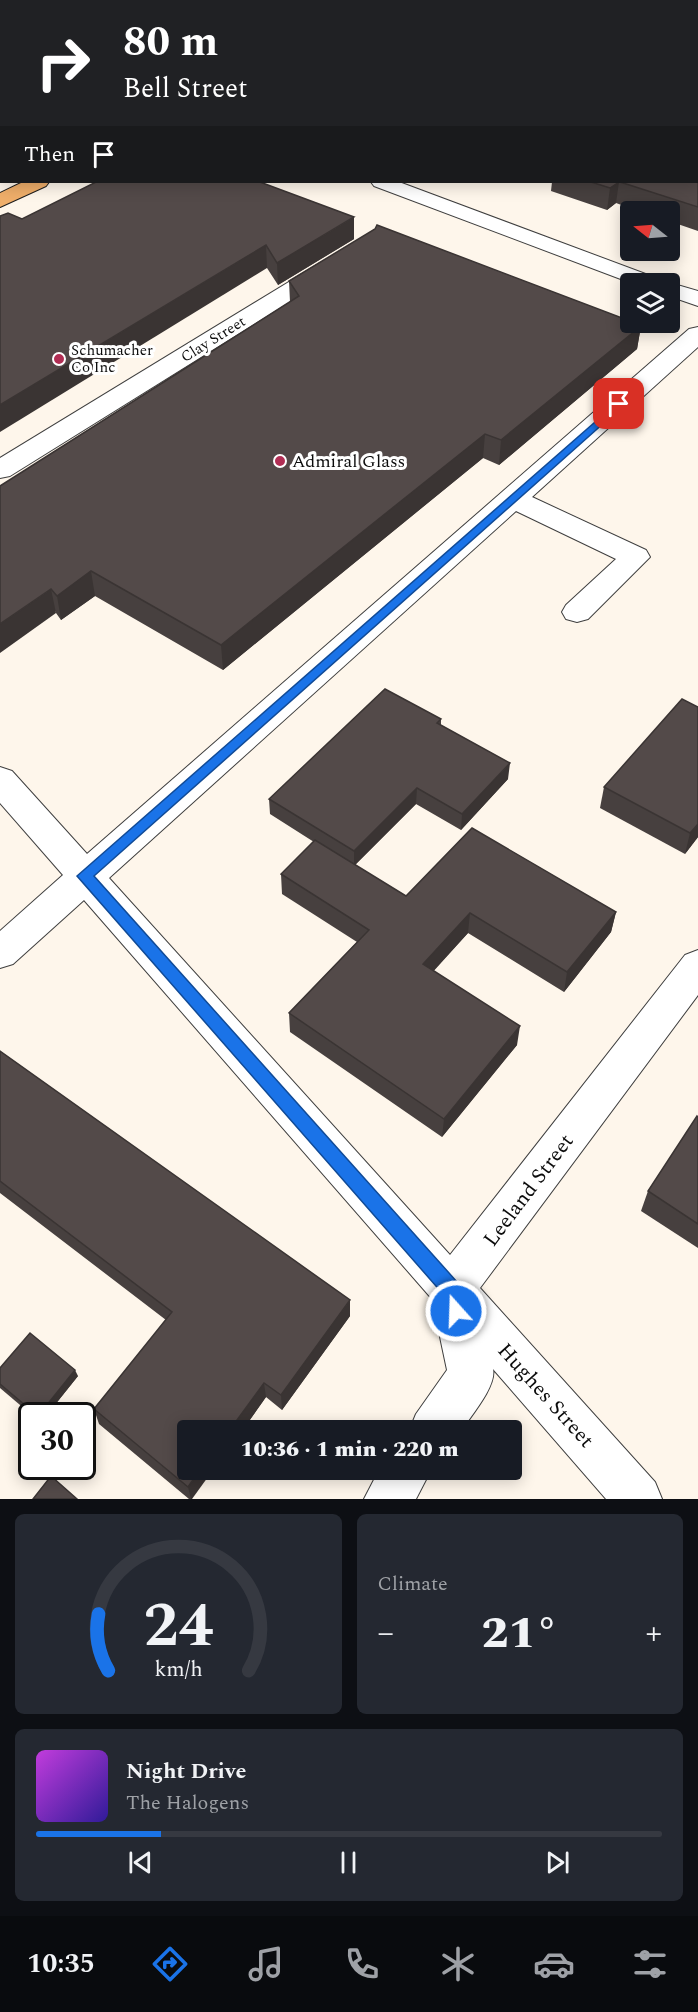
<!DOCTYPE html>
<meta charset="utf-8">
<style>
:root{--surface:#171b24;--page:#242831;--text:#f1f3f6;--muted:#9ea1a6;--line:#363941;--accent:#1a73e8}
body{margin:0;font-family:Spectral,serif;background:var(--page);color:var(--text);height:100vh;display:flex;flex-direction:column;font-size:22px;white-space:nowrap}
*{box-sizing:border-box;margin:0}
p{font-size:20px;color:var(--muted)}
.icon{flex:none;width:33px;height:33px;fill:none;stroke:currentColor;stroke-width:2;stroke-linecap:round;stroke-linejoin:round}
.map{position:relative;height:1499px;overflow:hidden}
.side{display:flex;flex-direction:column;gap:15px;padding:15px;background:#0d0f14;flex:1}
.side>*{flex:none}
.banner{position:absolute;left:0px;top:0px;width:699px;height:183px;box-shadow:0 3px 15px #0003;background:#202124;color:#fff;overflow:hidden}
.needle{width:39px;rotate:287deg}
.fabs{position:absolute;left:620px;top:201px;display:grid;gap:12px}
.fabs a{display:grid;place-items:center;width:60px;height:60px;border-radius:6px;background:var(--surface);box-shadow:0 3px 15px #0003;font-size:30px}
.speed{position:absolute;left:18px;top:1402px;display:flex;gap:12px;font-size:30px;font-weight:700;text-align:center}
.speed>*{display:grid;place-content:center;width:78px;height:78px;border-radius:50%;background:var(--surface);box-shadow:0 3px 15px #0003;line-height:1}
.speed .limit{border:3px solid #111;border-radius:9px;background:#fff;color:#111}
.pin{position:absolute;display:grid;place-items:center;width:51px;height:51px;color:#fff;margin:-26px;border-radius:12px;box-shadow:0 3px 9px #0006}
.me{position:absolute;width:66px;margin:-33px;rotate:340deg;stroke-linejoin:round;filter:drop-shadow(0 0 4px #0008)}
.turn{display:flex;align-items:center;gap:21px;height:126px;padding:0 24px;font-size:27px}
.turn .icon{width:78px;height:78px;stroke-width:2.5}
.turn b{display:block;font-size:42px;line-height:51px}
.then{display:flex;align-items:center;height:57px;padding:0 24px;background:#0003;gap:12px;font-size:22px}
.big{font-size:45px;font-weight:800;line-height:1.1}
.side .widget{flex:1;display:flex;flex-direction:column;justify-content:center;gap:9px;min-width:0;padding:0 21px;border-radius:9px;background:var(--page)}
.side .dial{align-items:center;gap:0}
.dial svg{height:156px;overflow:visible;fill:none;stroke:var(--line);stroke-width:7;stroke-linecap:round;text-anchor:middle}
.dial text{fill:var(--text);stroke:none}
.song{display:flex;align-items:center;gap:18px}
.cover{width:72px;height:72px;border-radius:9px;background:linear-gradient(135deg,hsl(290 70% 55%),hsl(250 70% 35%))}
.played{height:6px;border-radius:3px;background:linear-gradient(90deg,var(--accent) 20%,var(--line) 20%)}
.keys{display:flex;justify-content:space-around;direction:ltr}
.heat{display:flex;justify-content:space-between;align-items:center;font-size:33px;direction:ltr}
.side .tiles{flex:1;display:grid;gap:15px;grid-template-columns:1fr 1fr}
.widget:last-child{grid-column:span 2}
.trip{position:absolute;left:177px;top:1420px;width:345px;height:60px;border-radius:6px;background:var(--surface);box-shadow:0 3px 15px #0003;font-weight:800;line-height:60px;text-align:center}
.tab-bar{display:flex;height:96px;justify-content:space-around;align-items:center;background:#090b0e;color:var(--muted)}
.tab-bar .icon{width:42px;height:42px}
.tab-bar .on{color:var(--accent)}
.tab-bar b{font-size:27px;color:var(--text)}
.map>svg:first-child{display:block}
</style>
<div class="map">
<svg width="698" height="1499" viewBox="0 0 698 1499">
<rect width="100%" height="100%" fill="#fef6eb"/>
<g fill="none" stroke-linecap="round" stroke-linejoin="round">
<g stroke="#3f3f3f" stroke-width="2">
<g id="minor">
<polygon points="59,0 79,0 58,2"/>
<polygon points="475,0 501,0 502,2 476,2"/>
<rect x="0" y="24" width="2" height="10"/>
<polygon points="371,182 399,182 667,282 698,291 698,306 669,296 669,284 634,284 374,186"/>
<polygon points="328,261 336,263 339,268 336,273 10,476 0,478 0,458 320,263"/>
<path d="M 698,327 L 698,347 L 532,497 L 646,550 L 650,557 L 588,619 L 577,622 L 566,619 L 562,612 L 566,605 L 616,559 L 516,511 L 109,878 L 450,1255 L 685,955 L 698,950 L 698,995 L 480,1288 L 655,1482 L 662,1499 L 606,1499 L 493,1369 C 497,1386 470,1417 461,1431 L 409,1431 L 416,1414 L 447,1370 L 432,1299 L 84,900 L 13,964 L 0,968 L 0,931 L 63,875 L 0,803 L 0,767 L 12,771 L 87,854 L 689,329 Z"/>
<polygon points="379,1470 431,1470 416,1499 364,1499"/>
</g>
</g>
<g stroke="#1d1d1d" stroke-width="2">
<g id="major">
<polygon points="315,0 333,0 314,2"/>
<polygon points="352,0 370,0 352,2"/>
<rect x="0" y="167" width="2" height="12"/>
<polygon points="23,182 49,182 46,186 0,207 0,193"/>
</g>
</g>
<use href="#minor" fill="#fff" fill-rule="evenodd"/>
<use href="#major" fill="#efae6a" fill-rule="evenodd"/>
</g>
<g fill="#47403f">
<polygon points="525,0 672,0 670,2 525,2"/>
<polygon points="698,71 698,231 669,221 669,212 641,212 616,203 607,210 551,191 552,182 698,182"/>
<polygon points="22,219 354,239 278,285 267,268"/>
<polygon points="289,281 641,326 637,349 499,465 483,458 223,670 95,596 61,620 56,613 0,486 290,302"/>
<polygon points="441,719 441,725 508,779 461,830 416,804 355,865 406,896 616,912 611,932 564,992 468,933 433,971 517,1045 442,1137 290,1032 289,1013 357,942 282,894 281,874 314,842 270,814 269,799"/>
<polygon points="604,787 698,837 685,854 600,808"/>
<polygon points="0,1051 350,1316 282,1410 266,1397 242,1431 188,1431 192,1499 189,1499 99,1424 94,1409 166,1320 0,1193"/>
<polygon points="698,1117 698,1248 641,1211 648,1191"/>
<polygon points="0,1368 78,1376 46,1416 33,1416 0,1388"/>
</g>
<g fill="#3a3433">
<polygon points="223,0 268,0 263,2 218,2"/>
<polygon points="642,0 672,0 670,2 639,2"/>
<polygon points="619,182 616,203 607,210 610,188"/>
<polygon points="354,217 354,239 278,285 277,263"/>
<polygon points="266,245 267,268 0,432 0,405"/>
<polygon points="641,326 637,349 499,465 501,440"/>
<polygon points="485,434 483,458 223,670 221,645"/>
<polygon points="91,571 95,596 61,620 57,596"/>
<polygon points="51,589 56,613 0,653 0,624"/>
<polygon points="510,763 508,779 461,830 462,814"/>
<polygon points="417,788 416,804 354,866 354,851"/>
<polygon points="698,824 698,837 685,854 690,833"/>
<polygon points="616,912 611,932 564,992 567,972"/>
<polygon points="470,913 468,933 422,984 423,964"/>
<polygon points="520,1026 517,1045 442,1137 444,1119"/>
<polygon points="350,1300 350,1316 282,1410 281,1395"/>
<polygon points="75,1370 78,1376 46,1416 38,1416"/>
<polygon points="264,1383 266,1397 242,1431 229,1431"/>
<polygon points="200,1470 213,1470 192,1499 191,1499 188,1487"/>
</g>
<g fill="#534a49" stroke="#3a3433" stroke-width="1.5">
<polygon points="102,0 223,0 218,2 97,2"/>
<polygon points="558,0 642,0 639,2 563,2"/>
<polygon points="698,71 698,207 620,182 698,182"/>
<polygon points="96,182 260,182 354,217 277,263 266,245 0,405 0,216 8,213 22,219"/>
<polygon points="591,182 619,182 610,188"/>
<polygon points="377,225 630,321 630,322 633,322 641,326 501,440 485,434 221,645 91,571 57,596 51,589 0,624 0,486 299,296 289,281 375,229"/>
<polygon points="385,689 441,719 437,723 510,763 462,814 417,788 354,851 269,799"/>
<polygon points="682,699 698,707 698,824 690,833 604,787"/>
<polygon points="472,828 616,912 567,972 470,913 423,964 520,1026 444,1119 289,1013 369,930 281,874 315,840 406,896"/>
<polygon points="0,1051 350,1300 281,1395 264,1383 229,1431 188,1431 188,1470 200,1470 188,1487 94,1409 172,1312 0,1181"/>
<polygon points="697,1116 698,1117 698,1224 648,1191"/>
<polygon points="30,1333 75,1370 38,1416 0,1384 0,1368"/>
<polygon points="51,1476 77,1499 33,1499"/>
</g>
<polygon fill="#1a73e8" stroke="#114b97" stroke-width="1.5" points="619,401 623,402 623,406 94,876 458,1283 466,1311 463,1317 456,1320 450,1317 443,1294 77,876"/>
<g fill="#b12e54" stroke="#fff" stroke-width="2">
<circle cx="59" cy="359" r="6"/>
<circle cx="280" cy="461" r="6"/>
</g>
<g text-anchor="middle" stroke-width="6" stroke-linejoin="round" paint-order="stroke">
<g font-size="15" fill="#0c0c0c" stroke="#fff">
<text transform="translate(213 339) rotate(-32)" y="5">Clay Street</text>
</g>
<g font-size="15" fill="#0c0c0c" stroke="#fff" text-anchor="start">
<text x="71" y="355">Schumacher<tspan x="71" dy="17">Co Inc</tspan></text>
</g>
<g font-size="18" fill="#0c0c0c" stroke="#fff" text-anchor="start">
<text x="292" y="467">Admiral Glass</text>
</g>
<g font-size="21" fill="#0c0c0c" stroke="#fff">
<text transform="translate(528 1190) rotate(-53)" y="7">Leeland Street</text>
<text transform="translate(546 1395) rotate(48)" y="7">Hughes Street</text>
</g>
</g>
</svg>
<div class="fabs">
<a><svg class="needle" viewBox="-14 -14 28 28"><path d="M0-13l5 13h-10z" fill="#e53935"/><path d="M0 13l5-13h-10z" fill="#9ea1a6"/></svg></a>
<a><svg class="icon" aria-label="layers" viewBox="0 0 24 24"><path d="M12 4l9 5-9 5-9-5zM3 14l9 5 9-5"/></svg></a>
</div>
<div class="speed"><div class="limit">30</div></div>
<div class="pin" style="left:619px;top:404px;background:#d93025"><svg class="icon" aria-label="arrive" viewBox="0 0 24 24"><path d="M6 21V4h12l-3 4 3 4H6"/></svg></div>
<svg class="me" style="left:456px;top:1311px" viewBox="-20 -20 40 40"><circle r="17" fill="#1a73e8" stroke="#fff" stroke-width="3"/><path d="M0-11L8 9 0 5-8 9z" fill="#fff"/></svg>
<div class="trip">10:36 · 1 min · 220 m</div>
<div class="banner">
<div class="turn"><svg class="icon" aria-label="right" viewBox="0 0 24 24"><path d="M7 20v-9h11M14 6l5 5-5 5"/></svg><div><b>80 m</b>Bell Street</div></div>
<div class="then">Then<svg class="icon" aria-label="arrive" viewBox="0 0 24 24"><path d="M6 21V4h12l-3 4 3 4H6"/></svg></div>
</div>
</div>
<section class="side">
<div class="tiles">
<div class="widget dial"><svg viewBox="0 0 100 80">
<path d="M14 69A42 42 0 1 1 86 69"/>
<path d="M14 69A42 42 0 0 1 9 40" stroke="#1a73e8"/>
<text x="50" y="56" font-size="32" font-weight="700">24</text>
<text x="50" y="72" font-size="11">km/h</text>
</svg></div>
<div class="widget"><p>Climate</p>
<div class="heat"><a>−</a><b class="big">21°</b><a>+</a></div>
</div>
<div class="widget">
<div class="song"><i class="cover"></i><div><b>Night Drive</b><p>The Halogens</p></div></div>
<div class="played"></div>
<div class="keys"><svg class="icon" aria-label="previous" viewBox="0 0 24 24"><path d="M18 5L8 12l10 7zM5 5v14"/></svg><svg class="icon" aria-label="pause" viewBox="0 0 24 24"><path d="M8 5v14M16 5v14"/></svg><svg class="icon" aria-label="next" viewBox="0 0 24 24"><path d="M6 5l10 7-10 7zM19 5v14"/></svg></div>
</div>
</div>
</section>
<nav class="tab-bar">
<b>10:35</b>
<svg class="icon on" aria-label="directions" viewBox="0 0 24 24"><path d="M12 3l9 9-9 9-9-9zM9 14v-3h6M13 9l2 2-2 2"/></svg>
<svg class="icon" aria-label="music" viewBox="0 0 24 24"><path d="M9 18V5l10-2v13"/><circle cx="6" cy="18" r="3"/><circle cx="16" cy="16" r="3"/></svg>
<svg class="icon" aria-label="phone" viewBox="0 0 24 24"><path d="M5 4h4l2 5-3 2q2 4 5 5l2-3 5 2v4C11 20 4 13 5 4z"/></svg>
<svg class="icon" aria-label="climate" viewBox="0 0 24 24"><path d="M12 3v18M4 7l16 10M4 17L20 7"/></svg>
<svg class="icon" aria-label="car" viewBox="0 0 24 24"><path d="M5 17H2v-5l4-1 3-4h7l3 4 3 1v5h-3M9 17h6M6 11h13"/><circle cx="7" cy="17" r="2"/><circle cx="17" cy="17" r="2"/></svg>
<svg class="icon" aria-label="filters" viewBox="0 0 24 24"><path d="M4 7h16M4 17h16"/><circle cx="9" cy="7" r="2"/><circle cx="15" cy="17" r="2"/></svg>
</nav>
